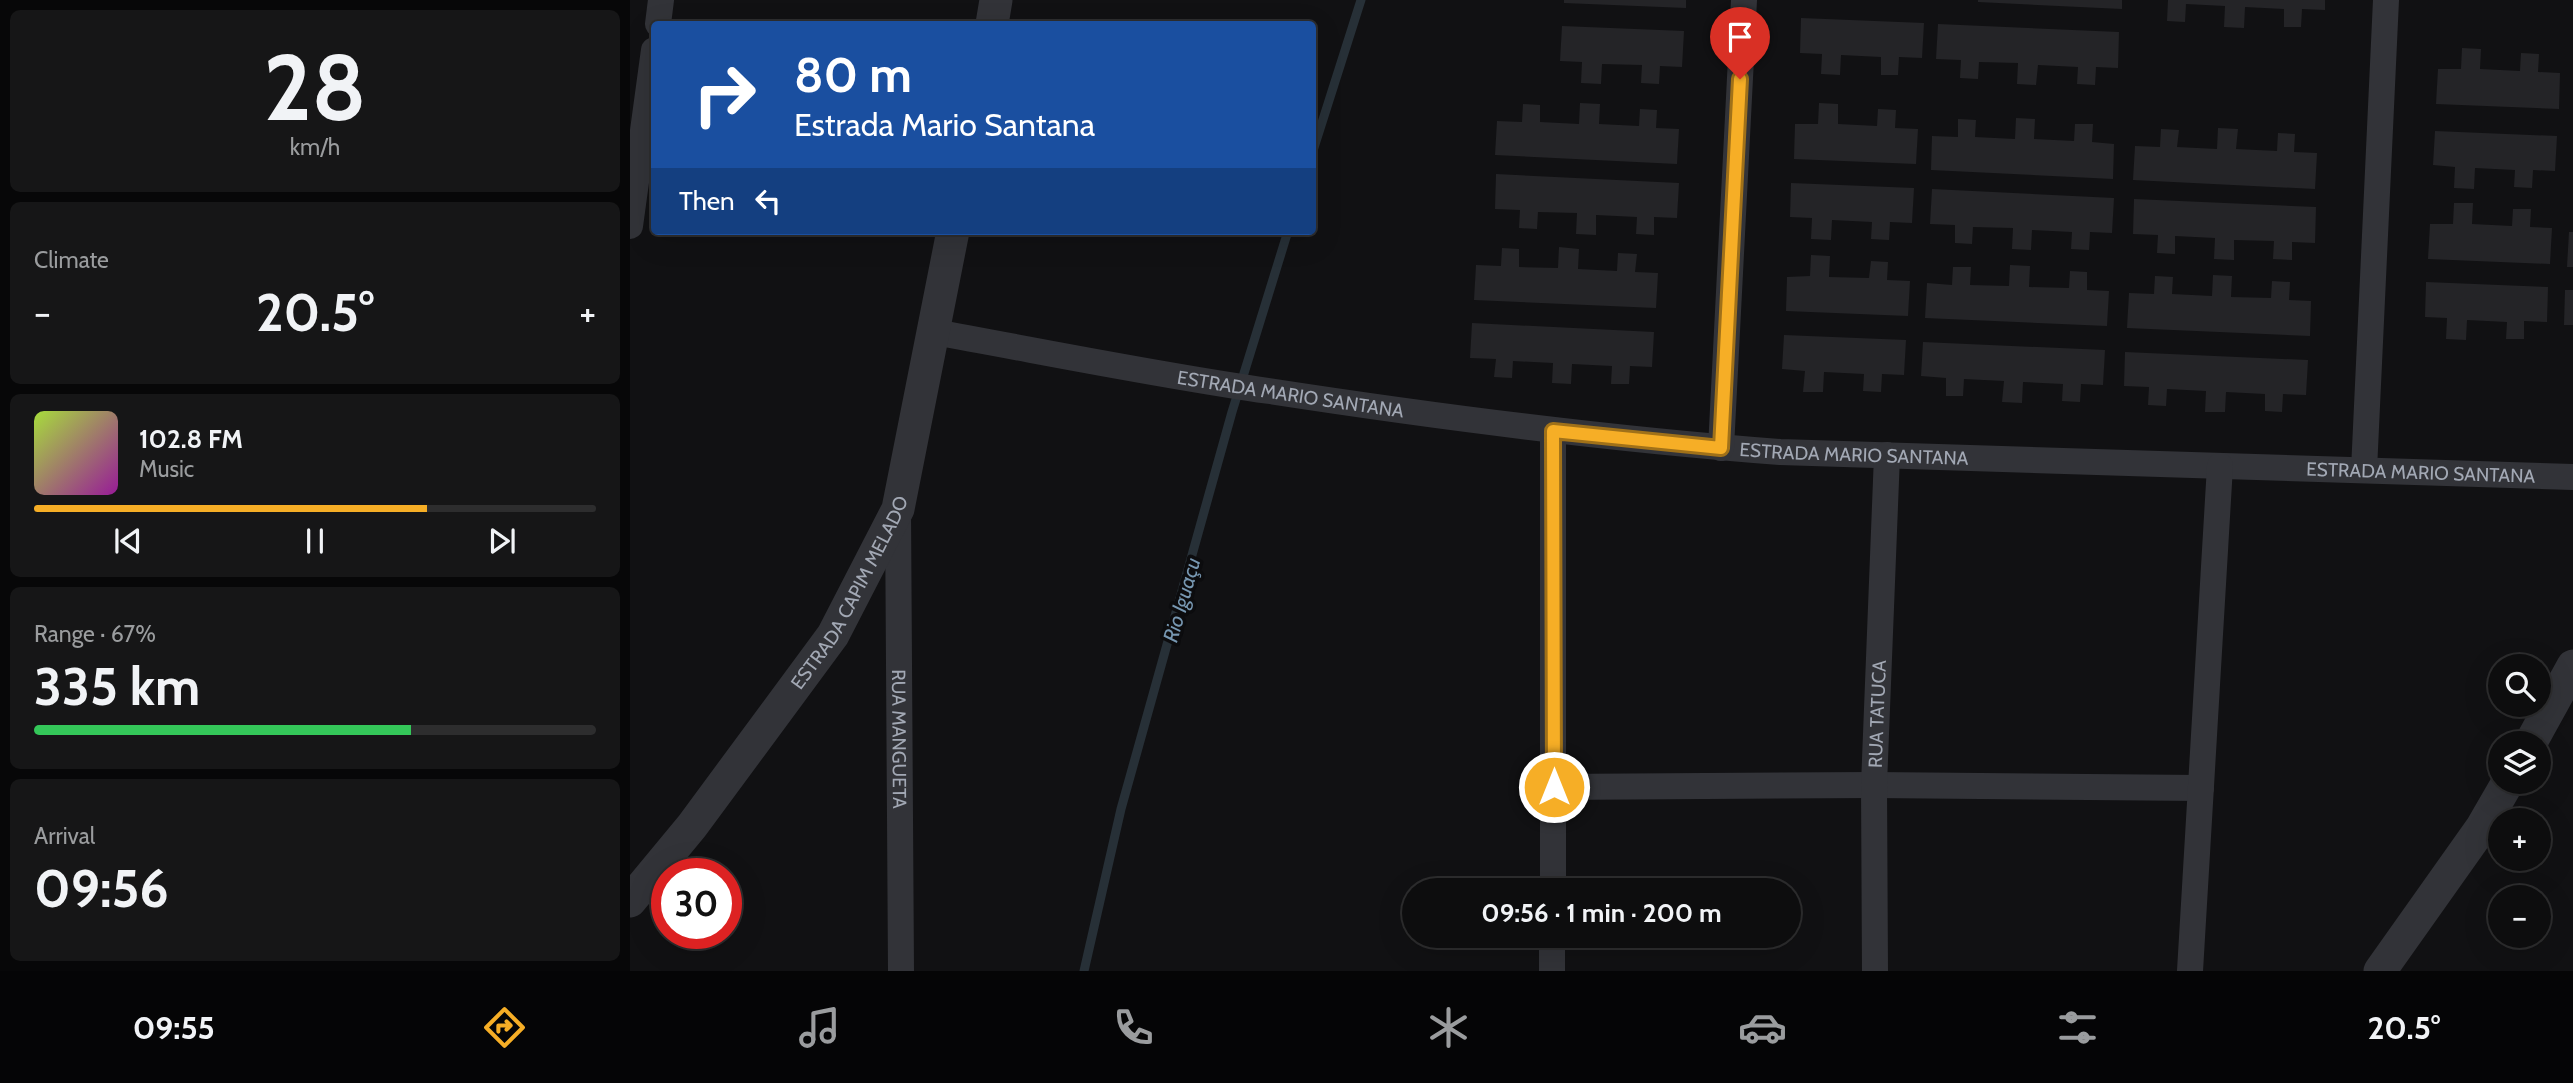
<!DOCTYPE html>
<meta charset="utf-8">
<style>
:root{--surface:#0d0d0e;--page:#161617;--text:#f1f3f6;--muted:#9a9c9e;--line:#2d2d2e;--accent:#f6ae26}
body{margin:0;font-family:Cabin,sans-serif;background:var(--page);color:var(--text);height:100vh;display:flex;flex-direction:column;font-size:26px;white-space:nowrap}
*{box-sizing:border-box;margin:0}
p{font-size:23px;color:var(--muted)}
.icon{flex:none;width:38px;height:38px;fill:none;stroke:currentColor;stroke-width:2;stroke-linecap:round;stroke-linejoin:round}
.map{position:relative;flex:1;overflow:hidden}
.sheet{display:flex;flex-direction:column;gap:10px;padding:10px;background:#070708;width:630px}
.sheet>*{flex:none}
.top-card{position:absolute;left:21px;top:21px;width:665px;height:214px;border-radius:7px;box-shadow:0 7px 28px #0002,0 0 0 2px var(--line);background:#1a4fa0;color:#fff;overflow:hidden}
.buttons{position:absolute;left:1858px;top:654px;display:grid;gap:14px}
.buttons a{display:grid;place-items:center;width:63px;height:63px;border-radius:50%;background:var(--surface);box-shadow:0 7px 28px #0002,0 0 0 2px var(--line);font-size:35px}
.speed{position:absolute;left:21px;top:858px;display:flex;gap:14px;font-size:35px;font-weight:700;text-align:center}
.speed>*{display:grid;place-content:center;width:91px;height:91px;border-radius:50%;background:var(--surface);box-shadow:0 7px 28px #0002,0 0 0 2px var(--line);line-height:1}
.speed .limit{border:10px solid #d22;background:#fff;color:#111}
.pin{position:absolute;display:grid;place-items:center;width:60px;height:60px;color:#fff;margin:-72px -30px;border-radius:50% 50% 50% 0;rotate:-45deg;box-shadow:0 0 7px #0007}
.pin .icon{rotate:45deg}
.me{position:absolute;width:77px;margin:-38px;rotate:0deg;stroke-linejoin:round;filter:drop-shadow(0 0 5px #0008)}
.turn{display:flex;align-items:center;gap:24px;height:147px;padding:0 28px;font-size:32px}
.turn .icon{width:91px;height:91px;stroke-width:2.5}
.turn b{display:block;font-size:49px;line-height:60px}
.then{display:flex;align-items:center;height:66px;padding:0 28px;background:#0003;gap:14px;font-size:26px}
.big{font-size:52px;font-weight:700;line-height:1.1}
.sheet .card{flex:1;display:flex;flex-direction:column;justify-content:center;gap:10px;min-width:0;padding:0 24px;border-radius:10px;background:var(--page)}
.sheet .dial{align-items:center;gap:0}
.dial b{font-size:91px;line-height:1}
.song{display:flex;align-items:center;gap:21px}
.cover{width:84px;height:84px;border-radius:10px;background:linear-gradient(135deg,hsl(80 70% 55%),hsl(300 70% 35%))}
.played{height:7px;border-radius:4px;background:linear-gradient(90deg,var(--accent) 70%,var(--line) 70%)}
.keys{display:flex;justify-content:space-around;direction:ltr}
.heat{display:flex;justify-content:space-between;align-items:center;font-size:38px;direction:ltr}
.charge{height:10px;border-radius:5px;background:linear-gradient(90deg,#34c759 67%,var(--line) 0)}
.trip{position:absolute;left:772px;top:878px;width:399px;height:70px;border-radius:35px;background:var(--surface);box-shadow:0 7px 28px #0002,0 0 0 2px var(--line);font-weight:700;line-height:70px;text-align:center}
.tabs{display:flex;height:112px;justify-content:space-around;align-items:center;background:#050506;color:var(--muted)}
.tabs .icon{width:49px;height:49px}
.tabs .current{color:var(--accent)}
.tabs b{font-size:32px;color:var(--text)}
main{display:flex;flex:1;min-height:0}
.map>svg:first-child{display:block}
</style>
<main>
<section class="sheet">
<div class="card dial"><b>28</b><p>km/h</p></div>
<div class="card"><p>Climate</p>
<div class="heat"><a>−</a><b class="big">20.5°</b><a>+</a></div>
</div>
<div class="card">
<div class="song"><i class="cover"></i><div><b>102.8 FM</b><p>Music</p></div></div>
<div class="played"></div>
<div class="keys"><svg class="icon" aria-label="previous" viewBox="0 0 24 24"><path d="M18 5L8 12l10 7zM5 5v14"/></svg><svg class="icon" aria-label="pause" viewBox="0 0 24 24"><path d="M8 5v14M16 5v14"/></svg><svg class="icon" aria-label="next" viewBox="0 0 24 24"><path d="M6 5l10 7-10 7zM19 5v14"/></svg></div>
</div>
<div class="card"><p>Range · 67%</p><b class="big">335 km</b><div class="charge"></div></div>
<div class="card"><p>Arrival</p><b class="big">09:56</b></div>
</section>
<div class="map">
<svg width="1943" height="971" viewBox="0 0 1943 971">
<rect width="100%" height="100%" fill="#111113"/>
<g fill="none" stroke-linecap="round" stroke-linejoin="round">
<g stroke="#273037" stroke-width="9">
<polyline points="682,154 731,0"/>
<polyline points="454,971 491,809 602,412 658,231"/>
</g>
</g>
<g fill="#242427">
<polygon points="934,0 1056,0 1056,8 934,3"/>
<polygon points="1348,0 1492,0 1492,9 1348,2"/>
<polygon points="1538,0 1695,0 1695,10 1672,9 1671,27 1654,27 1654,9 1615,7 1614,28 1594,27 1595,6 1556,4 1555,22 1537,21"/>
<polygon points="1171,18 1294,23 1292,58 1269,57 1268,75 1251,75 1251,57 1211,55 1210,75 1191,74 1192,54 1170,53"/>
<polygon points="1308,24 1489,32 1488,68 1466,67 1465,85 1447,84 1448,67 1408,65 1406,85 1387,84 1388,63 1349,62 1348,79 1330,78 1331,60 1306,59"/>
<polygon points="932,26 1054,31 1052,67 1030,66 1029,84 1011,83 1012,65 972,64 971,84 951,83 952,62 930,61"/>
<polygon points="1832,48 1851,49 1850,69 1890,71 1891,53 1909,54 1908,72 1930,73 1929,109 1806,104 1808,69 1831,69"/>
<polygon points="950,103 970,104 969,124 1009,126 1010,109 1027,110 1026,128 1049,129 1047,164 865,155 867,121 892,122 893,104 910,105 910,122 949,124"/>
<polygon points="1189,103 1208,104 1208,124 1247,126 1248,109 1266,110 1265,128 1288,129 1286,164 1164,159 1165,124 1188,124"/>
<polygon points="1386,118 1405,119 1404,139 1444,141 1445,124 1463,124 1462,142 1484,144 1483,179 1301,170 1302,136 1328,137 1328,119 1346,120 1345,137 1385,139"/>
<polygon points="1588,128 1608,129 1606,149 1647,151 1648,133 1665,134 1664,152 1687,153 1685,189 1503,180 1505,146 1530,147 1531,129 1549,130 1547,147 1587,149"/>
<polygon points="1805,131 1927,136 1925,171 1903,170 1902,188 1884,187 1885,170 1845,168 1844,189 1824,188 1825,167 1803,165"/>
<polygon points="866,174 1049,183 1047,218 1024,217 1024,235 1006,234 1007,217 966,215 966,235 946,234 947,213 908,212 907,229 889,228 890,210 865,209"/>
<polygon points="1161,183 1284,188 1282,223 1260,222 1259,240 1241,239 1242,222 1202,220 1201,240 1181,239 1182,218 1160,217"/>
<polygon points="1302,189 1484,198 1482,233 1460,232 1459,250 1441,249 1442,232 1402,230 1401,250 1382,249 1383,228 1343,227 1342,244 1325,243 1325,225 1300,224"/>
<polygon points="1504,199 1686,207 1685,243 1662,242 1662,260 1643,259 1644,241 1604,240 1604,260 1584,259 1585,238 1545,236 1545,254 1527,253 1528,235 1503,234"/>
<polygon points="1824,203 1843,203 1842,224 1882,226 1883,209 1901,209 1900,227 1922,228 1920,264 1798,259 1800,224 1823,224"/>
<polygon points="1939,232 1943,232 1943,267 1937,267"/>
<polygon points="929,247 949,249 948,269 987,271 988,253 1007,254 1005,272 1028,273 1026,308 844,300 846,265 871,266 872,248 889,249 889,267 928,268"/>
<polygon points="1181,255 1200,256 1199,277 1239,278 1241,261 1258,262 1257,280 1280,281 1278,316 1156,311 1157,277 1180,276"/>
<polygon points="1380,265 1400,266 1399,287 1439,288 1440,271 1457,272 1457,290 1479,291 1477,326 1295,318 1297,283 1322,285 1323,267 1341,267 1340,285 1379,286"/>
<polygon points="1583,275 1602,276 1601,297 1641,298 1642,281 1660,282 1659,300 1681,301 1680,336 1497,328 1499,293 1524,294 1525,276 1543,277 1542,294 1582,296"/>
<polygon points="1796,282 1918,287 1917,322 1894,321 1894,339 1876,339 1877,322 1837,320 1836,340 1816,339 1817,318 1795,317"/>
<polygon points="1935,290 1943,290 1943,325 1934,325"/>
<polygon points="842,323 1024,332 1022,367 1000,366 999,384 981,384 982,366 942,364 941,384 922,383 923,363 883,361 882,378 864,377 866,359 840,358"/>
<polygon points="1154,335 1276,340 1274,375 1252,374 1251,392 1233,391 1234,374 1194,372 1193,392 1173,392 1175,371 1152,369"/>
<polygon points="1293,342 1475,350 1473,385 1451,384 1450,402 1432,401 1433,384 1393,382 1392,403 1372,402 1374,381 1334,379 1333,396 1316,396 1316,378 1291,376"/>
<polygon points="1495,352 1678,360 1676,395 1653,394 1652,412 1635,411 1635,394 1596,392 1595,412 1575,412 1576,391 1537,389 1536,406 1518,405 1519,387 1494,386"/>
</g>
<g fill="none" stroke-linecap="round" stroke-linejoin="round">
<g stroke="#323338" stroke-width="26">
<polyline points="28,24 31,0"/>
<polyline points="0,226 24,50"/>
<path id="s1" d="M 304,332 C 415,352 527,375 639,391 C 808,417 979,439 1150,452 L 1943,477"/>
<polyline points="1091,448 1114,0"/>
<polyline points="1734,470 1756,0"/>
<path id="s2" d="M 268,510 L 271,971"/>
<polyline points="924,787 1244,785 1571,788"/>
<polyline points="923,891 923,431"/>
<polyline points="922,971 922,936"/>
<path id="s3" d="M 1245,971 L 1244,785 L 1257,455"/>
<polyline points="1560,971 1590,466"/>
</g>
<g stroke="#323338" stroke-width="33">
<polyline points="362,24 366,0"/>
<polyline points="1900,744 1943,666"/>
<path id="s4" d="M 0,901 L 62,826 L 203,635 L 268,509 L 323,231"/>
<polyline points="1750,971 1852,827 1878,782"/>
</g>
</g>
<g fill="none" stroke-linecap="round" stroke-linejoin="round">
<g stroke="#a07119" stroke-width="18">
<polyline id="route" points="924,787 923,431 1091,448 1110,79"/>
</g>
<use href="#route" stroke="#f6ae26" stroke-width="12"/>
</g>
<g text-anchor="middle" stroke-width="7" stroke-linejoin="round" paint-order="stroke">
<g font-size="19" fill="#a2a8b4" stroke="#0c0c0e">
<text dy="7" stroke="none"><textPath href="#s1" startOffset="362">ESTRADA MARIO SANTANA</textPath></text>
<text dy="7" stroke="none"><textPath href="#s1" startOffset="929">ESTRADA MARIO SANTANA</textPath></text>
<text dy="7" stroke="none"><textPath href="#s1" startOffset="1496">ESTRADA MARIO SANTANA</textPath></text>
<text dy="7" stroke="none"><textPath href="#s4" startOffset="380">ESTRADA CAPIM MELADO</textPath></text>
<text dy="7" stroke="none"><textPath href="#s3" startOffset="257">RUA TATUCA</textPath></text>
<text dy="7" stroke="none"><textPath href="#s2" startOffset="229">RUA MANGUETA</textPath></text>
</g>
<g font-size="21" font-style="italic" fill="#7797b1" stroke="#0c0c0e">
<text transform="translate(552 600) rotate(-74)" y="7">Rio Iguaçu</text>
</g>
</g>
</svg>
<div class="buttons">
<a><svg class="icon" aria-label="search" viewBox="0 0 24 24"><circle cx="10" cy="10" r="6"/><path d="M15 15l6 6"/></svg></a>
<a><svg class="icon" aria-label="layers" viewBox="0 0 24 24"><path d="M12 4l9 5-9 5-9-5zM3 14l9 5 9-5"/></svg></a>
<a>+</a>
<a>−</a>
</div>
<div class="speed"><div class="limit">30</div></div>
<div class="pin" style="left:1110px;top:79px;background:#d93025"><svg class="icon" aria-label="arrive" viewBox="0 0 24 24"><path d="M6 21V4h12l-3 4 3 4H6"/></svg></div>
<svg class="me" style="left:924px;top:787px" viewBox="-20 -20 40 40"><circle r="17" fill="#f6ae26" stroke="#fff" stroke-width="3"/><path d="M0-11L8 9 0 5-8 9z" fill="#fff"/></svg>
<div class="trip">09:56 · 1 min · 200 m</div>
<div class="top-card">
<div class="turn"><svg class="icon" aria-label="right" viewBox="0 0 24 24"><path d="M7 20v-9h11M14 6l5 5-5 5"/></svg><div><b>80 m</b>Estrada Mario Santana</div></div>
<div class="then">Then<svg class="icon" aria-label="left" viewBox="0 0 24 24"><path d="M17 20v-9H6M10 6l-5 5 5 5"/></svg></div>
</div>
</div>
</main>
<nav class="tabs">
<b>09:55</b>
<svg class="icon current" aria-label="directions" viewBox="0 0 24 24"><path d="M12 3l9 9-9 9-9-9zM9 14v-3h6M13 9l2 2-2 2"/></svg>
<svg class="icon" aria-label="music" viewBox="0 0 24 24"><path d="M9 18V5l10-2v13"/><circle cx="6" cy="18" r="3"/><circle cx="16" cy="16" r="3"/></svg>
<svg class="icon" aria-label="phone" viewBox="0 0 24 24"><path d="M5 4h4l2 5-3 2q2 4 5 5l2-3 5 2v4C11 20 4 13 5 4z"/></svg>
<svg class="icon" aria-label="climate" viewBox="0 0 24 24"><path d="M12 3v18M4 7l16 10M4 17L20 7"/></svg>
<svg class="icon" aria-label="car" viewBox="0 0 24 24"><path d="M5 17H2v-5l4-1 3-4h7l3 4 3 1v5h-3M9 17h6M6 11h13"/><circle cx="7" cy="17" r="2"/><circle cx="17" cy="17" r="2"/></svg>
<svg class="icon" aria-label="filters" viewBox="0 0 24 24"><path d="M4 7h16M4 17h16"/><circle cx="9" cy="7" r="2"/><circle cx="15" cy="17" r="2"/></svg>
<b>20.5°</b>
</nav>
